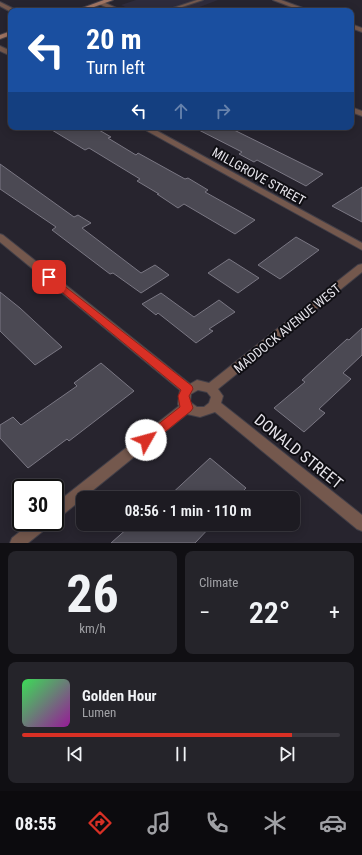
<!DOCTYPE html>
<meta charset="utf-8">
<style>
:root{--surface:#1d1b22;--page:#25242a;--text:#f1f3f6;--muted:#a0a1a5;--line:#3b3940;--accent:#d93025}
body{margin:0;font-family:"Roboto Condensed",sans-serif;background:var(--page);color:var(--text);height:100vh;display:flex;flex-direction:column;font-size:15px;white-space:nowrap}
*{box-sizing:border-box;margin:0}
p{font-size:13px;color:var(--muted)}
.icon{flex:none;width:22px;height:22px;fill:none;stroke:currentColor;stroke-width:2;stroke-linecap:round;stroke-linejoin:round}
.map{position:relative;height:543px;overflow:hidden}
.side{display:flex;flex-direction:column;gap:8px;padding:8px;background:#100f13;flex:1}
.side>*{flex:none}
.banner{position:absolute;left:8px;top:8px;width:346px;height:122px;border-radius:8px;box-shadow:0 2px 10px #0003,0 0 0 1px var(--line);background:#1a4fa0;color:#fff;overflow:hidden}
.speed{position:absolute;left:12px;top:479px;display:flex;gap:8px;font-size:20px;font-weight:700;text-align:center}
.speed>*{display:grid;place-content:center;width:52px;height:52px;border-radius:50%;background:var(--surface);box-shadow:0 2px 10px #0003,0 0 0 1px var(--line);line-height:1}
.speed .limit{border:2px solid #111;border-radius:6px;background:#fff;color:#111}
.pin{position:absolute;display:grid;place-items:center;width:34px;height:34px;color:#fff;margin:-17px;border-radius:8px;box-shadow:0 2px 6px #0006}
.me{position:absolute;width:44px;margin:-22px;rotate:52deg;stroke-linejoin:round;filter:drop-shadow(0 0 3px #0008)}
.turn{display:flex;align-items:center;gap:14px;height:84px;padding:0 12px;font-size:18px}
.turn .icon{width:52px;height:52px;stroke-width:2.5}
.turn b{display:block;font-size:28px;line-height:34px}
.lanes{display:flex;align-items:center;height:38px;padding:0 12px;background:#0003;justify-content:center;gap:20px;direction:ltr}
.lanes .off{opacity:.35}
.big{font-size:30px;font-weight:600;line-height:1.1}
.side .card{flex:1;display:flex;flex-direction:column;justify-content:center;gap:6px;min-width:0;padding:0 14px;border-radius:8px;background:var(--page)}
.side .dial{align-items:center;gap:0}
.dial b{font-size:52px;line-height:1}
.song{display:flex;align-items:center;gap:12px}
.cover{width:48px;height:48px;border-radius:6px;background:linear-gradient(135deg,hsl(130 70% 55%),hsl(300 70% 35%))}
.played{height:4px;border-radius:2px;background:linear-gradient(90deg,var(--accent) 85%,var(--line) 85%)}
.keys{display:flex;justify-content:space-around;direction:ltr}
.heat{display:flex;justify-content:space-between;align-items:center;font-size:22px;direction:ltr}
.side .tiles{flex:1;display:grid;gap:8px;grid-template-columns:1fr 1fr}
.card:last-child{grid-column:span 2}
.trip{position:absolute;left:76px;top:491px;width:224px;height:40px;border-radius:8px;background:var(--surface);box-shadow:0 2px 10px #0003,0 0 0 1px var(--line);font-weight:600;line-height:40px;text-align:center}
.menu{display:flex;height:64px;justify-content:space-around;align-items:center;background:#0c0b0e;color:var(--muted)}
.menu .icon{width:28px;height:28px}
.menu .current{color:var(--accent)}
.menu b{font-size:18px;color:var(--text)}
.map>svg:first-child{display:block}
</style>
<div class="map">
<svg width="362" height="543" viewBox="0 0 362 543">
<rect width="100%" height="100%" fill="#27242e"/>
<polygon fill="#2e2b3b" points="136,0 218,0 189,11 134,11 121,5"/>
<g fill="#4b4953" stroke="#7a7783">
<polygon points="47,127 94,127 111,137 108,138 136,155 138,153 185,179 188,178 208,190 205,192 255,220 235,234 184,204 178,208 157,194 159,194 137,181 140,179 89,148 85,150"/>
<polygon points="193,127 228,127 323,174 306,186 257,160 254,162 239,154 242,152"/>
<polygon points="0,164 74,217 78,215 91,223 82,228 141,273 155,265 169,275 141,293 113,273 110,274 52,230 56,227 0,189"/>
<polygon points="362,187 362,222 332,206 348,196"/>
<polygon points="296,237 319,250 280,279 258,265"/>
<polygon points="229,259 259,278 238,293 208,273"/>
<polygon points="0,292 20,308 62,347 35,365 0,331"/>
<polygon points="161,293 194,317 219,300 235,312 209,329 213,331 196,343 158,313 156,315 142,304"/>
<polygon points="362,328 362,355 343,373 351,379 319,409 325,413 304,432 274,408 305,382 302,380 347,339 349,340"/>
<polygon points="101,363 134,391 69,441 67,439 28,468 0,438 0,425 13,417 21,425 77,386 74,383"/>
<polygon points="210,458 246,488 236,498 167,498"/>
<polygon points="135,524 213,524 195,543 111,543 129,527 130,529"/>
</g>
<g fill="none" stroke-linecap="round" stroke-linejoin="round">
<g stroke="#423f48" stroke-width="2">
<polygon id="service" points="197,0 203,0 170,11 164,11"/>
</g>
<g stroke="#423f48" stroke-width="2">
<g id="minor">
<polygon points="273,0 281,0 311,11 302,11"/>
<polygon points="0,2 16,10 17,11 11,12 0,6"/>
<polygon points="99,2 103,2 123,11 115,11 99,4"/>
<polygon points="351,24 362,28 362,32 351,28"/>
<polygon points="0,46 11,51 11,56 0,51"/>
<polygon points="351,107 362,111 362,116 351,112"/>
<polygon points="140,127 150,127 362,243 362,250"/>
<path d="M 0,234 L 3,235 L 190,384 L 197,380 L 209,383 L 358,265 L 362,264 L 362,272 L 218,389 L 223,396 L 221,403 L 362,515 L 362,531 L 357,529 L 215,412 L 200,417 L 187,414 L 60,517 L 55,518 L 55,504 L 179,406 L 178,404 L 180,390 L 0,242 ZM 198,390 L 207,392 L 211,397 L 209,403 L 204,407 L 197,407 L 190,402 L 191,394 Z"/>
<polygon points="32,522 50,522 48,527 28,543 10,543 12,538"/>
</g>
</g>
<g stroke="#423f48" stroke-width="2">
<g id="secondary">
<polygon points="104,0 113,0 83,11 74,11"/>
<polygon points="11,31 11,35 0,39 0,35"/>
</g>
</g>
<use href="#service" fill="#74584d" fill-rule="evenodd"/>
<use href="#minor" fill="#74584d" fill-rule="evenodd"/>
<use href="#secondary" fill="#a07462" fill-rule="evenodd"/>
</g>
<polygon fill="#d93025" stroke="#8d1f18" points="49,274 192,386 193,389 189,396 193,408 191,411 150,444 146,445 142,444 140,440 142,437 180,407 178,396 181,390 46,279 46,275"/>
<g text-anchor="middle" stroke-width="4" stroke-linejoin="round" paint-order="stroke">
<g font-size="13" fill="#e6e4eb" stroke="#0f0e13">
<text transform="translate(259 176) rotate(29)" y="5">MILLGROVE STREET</text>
<text transform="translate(287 328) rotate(-39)" y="5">MADDOCK AVENUE WEST</text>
</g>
<g font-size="16" fill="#e6e4eb" stroke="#0f0e13">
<text transform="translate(299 451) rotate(39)" y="6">DONALD STREET</text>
</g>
</g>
</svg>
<div class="speed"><div class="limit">30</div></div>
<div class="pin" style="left:49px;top:277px;background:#d93025"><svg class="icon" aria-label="arrive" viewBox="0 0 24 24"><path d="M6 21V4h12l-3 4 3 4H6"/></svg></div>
<svg class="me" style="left:146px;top:440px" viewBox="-20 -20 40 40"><circle r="19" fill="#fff"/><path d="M0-13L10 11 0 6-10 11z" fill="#d93025"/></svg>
<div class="trip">08:56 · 1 min · 110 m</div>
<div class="banner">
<div class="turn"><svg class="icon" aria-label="left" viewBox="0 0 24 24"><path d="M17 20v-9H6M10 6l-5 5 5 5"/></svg><div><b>20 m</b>Turn left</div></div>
<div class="lanes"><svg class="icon" aria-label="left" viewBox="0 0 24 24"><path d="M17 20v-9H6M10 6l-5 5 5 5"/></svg><svg class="icon off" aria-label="ahead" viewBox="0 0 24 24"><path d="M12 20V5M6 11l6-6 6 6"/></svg><svg class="icon off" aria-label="right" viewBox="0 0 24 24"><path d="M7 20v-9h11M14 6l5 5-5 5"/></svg></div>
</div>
</div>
<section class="side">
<div class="tiles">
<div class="card dial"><b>26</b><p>km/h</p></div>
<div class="card"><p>Climate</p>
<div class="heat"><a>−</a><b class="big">22°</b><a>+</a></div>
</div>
<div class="card">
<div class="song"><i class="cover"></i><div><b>Golden Hour</b><p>Lumen</p></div></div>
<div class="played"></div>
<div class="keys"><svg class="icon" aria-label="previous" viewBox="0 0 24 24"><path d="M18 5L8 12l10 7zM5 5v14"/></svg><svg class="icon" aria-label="pause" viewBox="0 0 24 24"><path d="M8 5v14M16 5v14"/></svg><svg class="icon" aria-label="next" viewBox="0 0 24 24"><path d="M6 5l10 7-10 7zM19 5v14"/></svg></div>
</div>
</div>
</section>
<nav class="menu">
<b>08:55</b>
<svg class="icon current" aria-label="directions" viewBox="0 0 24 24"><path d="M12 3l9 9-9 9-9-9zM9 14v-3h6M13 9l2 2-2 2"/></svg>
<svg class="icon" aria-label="music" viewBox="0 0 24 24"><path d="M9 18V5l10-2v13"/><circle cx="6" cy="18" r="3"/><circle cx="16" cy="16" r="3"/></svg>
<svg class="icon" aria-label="phone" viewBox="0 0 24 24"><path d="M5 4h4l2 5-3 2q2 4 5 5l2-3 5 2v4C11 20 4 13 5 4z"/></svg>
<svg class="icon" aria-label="climate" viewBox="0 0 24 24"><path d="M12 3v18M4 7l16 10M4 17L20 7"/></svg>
<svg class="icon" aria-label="car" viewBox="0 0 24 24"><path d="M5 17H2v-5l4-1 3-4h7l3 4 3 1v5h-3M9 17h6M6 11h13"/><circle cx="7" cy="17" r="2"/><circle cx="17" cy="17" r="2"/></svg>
</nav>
